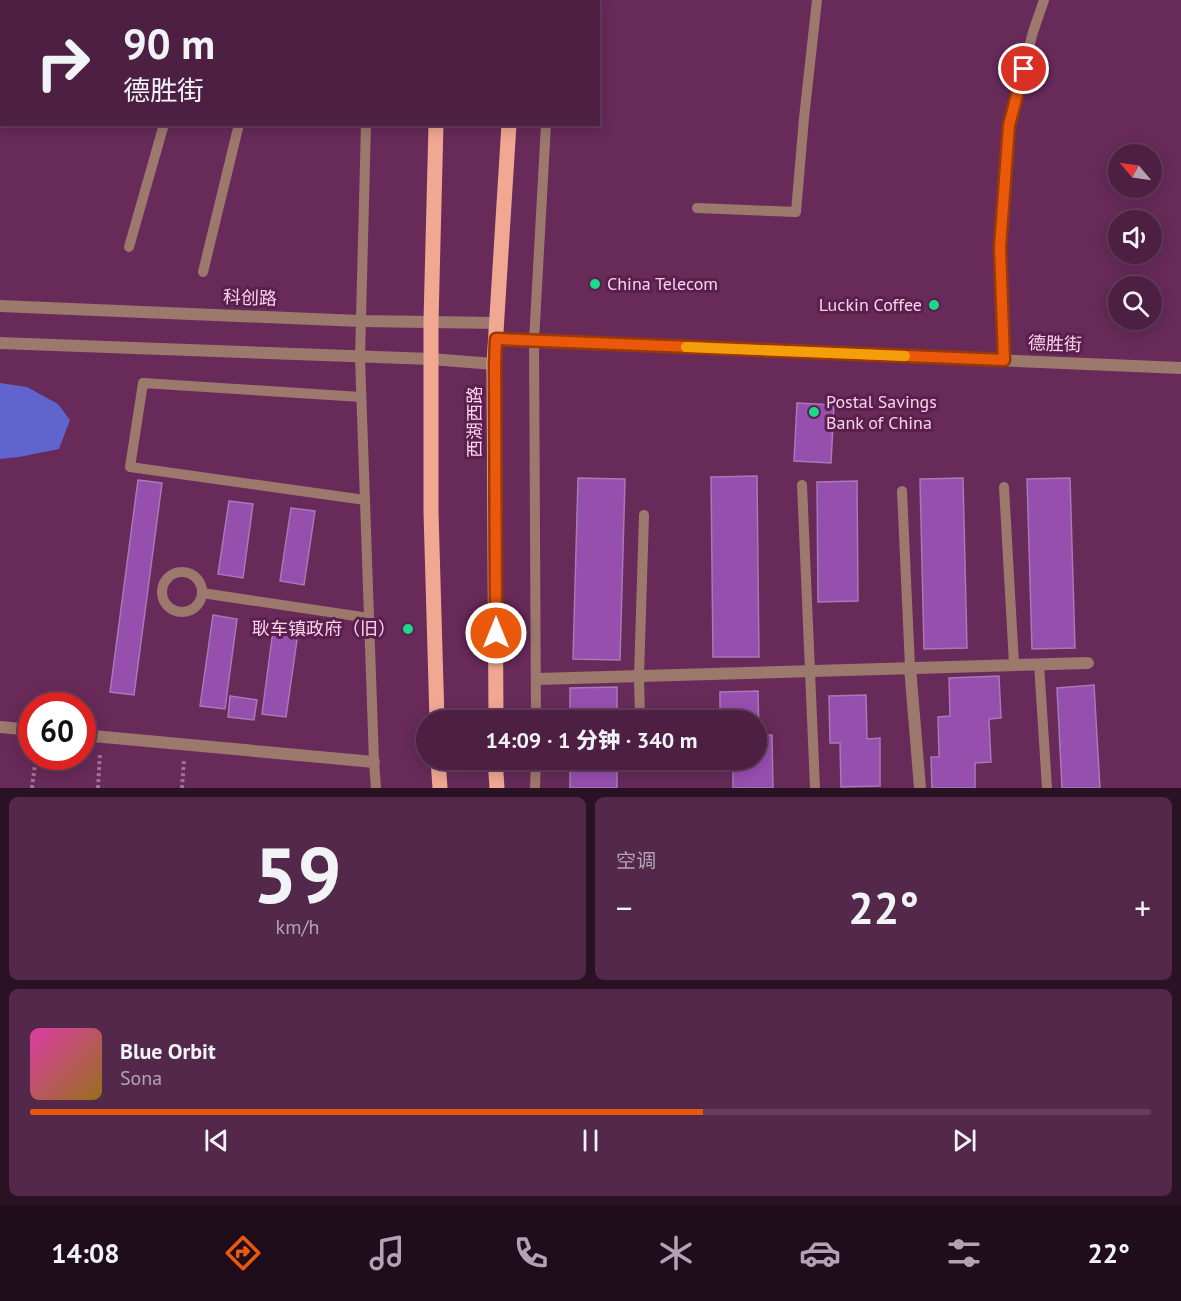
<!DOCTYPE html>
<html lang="zh">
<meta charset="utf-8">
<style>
:root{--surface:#4d2043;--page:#54284a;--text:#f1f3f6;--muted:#b3a3b2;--line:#643e5c;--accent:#ea580c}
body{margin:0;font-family:"PT Sans","Noto Sans SC",sans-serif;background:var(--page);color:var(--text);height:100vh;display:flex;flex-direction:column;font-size:22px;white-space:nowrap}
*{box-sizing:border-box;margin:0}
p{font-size:20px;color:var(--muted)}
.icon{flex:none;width:33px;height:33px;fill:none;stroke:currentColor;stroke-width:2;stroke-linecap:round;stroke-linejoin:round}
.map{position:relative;height:788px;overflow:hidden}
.drawer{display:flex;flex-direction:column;gap:9px;padding:9px;background:#2a1225;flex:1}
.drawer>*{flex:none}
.guide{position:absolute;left:0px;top:0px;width:600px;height:126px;box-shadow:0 3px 15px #0003,0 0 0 2px var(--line);background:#4d2043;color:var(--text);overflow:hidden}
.needle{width:39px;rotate:299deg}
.fabs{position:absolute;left:1108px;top:144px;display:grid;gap:12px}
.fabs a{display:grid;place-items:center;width:54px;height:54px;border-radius:50%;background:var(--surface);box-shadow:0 3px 15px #0003,0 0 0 2px var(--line);font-size:30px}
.speed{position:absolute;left:18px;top:692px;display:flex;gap:12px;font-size:30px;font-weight:700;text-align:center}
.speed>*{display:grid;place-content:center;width:78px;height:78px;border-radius:50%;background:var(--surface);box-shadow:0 3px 15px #0003,0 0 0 2px var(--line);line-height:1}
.speed .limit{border:9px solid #d22;background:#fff;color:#111}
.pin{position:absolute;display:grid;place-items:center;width:51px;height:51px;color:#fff;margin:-26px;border:3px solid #fff;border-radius:50%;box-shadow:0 2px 6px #0007}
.me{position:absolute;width:66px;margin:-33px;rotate:0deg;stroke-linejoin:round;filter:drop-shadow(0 0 4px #0008)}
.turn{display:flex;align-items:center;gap:21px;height:126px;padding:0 24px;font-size:27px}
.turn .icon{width:78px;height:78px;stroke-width:2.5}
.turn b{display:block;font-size:42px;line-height:51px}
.big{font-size:45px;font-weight:800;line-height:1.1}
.drawer .tile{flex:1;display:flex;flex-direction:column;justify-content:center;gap:9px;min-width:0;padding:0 21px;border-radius:9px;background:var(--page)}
.drawer .dial{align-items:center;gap:0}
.dial b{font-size:78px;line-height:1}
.song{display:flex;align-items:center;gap:18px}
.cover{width:72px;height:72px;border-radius:9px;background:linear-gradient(135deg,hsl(320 70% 55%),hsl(40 70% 35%))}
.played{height:6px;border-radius:3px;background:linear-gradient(90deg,var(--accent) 60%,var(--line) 60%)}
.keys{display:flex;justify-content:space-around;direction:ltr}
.heat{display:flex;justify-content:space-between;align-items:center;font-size:33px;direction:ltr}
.drawer .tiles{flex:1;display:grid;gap:9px;grid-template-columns:1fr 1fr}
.tile:last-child{grid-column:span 2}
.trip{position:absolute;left:416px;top:710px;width:351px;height:60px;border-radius:30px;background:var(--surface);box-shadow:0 3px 15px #0003,0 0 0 2px var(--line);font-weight:800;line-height:60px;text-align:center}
.menu{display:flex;height:96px;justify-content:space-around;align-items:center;background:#1f0d1b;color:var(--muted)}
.menu .icon{width:42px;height:42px}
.menu .selected{color:var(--accent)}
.menu b{font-size:27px;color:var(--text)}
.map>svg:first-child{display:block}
</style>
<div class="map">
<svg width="1181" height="788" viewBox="0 0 1181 788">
<rect width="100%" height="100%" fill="#672a59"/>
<polygon fill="#5f65cd" points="0,383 27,387 58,404 70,420 59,449 19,457 0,459"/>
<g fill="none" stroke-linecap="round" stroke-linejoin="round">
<polyline stroke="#5f65cd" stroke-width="6" points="95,0 100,2"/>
</g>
<g fill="#974fae" stroke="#a878b8" stroke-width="1.5">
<polygon points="797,403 834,405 831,463 794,461"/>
<polygon points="757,476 759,657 713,657 711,477"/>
<polygon points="578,478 625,479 620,660 573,659"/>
<polygon points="963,478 967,648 924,649 920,479"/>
<polygon points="1070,478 1075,648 1032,649 1027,479"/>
<polygon points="138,480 162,483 134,695 110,692"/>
<polygon points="857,481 858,601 818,602 817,482"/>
<polygon points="229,501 253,504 243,578 218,574"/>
<polygon points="291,508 315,511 304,585 280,581"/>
<polygon points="213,615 237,619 225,709 200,706"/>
<polygon points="274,623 299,626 286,717 262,714"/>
<polygon points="999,676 1001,718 989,719 991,762 975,763 975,788 932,788 931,757 939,757 938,717 950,716 949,678"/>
<polygon points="1094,685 1100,788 1062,788 1057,688"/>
<polygon points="617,687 617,720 570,720 570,688"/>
<polygon points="758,691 759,735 772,735 773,788 733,788 733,759 756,759 756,720 720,720 720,692"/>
<polygon points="866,695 867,739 880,738 880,786 841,787 840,743 830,743 829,696"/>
<polygon points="230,696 257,700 254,720 228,717"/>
<rect x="570" y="759" width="47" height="29"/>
</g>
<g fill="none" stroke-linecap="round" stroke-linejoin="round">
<g stroke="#a47096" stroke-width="4" stroke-dasharray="3 3" stroke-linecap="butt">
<polyline points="32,788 36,756"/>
<polyline points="98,788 100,753"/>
<polyline points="182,788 184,759"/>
</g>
<g stroke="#9c786d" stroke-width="10">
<polyline points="182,0 187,2"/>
<polyline points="375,2 375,0"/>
<polyline points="552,2 552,0"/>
<polyline points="366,124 360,357 374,762 376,788"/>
<polyline points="697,208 796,212 804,118 817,0"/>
<polyline points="129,247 164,124"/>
<polyline points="203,272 239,124"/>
<polyline points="1004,360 1000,247 1009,125 1033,32 1044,0"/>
<polyline points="361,397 143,383 130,467 365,500"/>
<polyline points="802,485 815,788"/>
<polyline points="1004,487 1014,664"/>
<polyline points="902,491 910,667"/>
<circle cx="182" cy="592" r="20"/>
<polyline points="202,593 369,618"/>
<polyline points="1039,664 1047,788"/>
<polyline points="536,720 534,341 546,124"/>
<polyline points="640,720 639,676 644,515"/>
<polyline points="535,788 536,759"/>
</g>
<g stroke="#9c786d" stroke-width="12">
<polyline points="910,667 920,788"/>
<polyline points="537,679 1088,663"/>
<polyline points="0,727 32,730"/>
<polyline points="82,735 374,762"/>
</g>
<g stroke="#9c786d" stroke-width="12">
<polyline points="0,306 360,321 498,323"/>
<polyline points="496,339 1181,368"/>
<polyline points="0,343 431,359 494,364"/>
</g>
<g stroke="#f0a892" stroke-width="15">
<polyline points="446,2 446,0"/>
<polyline points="516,2 516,0"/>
<polyline points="436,124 431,321 431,512 437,720"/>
<polyline points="496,720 494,364 509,124"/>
<polyline points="438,759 440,788"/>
<polyline points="495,759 497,788"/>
</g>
</g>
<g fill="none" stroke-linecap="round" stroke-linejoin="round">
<g stroke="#983908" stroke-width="15">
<polyline id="route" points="496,633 495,364 496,339 1004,360 1000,247 1009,125 1024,69"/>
</g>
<use href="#route" stroke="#ea580c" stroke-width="10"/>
<polyline stroke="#f59e0b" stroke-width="10" points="686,347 905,356"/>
</g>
<g fill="#1bd988" stroke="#5b1f4e" stroke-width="2">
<circle cx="595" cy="284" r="6"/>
<circle cx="934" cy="305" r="6"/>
<circle cx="814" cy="412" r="6"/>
<circle cx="408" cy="629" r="6"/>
</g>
<g text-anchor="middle" stroke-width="6" stroke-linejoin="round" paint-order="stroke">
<g font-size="18" fill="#f9d3ed" stroke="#5b1f4e" text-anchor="start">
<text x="607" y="290">China Telecom</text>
<text x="922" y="311" text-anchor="end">Luckin Coffee</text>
<text x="826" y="408">Postal Savings<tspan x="826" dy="21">Bank of China</tspan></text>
<text x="396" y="635" text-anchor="end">耿车镇政府（旧）</text>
</g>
<g font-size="18" fill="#f9d3ed" stroke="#5b1f4e">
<text transform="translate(250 298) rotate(2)" y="6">科创路</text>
<text transform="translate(1055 344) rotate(2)" y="6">德胜街</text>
<text transform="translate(475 422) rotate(-90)" y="6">西湖西路</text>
</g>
</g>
</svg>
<div class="fabs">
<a><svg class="needle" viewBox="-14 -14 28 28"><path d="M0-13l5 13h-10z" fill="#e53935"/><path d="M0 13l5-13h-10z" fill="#b3a3b2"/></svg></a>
<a><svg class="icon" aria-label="sound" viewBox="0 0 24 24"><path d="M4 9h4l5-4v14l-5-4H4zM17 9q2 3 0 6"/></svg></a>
<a><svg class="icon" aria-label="search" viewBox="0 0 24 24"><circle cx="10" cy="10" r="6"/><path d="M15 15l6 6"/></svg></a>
</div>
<div class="speed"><div class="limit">60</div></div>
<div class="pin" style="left:1024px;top:69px;background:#d93025"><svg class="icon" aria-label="arrive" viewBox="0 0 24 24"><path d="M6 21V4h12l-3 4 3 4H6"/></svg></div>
<svg class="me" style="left:496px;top:633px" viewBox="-20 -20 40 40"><circle r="17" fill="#ea580c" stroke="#fff" stroke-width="3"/><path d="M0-11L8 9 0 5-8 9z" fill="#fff"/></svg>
<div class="trip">14:09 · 1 分钟 · 340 m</div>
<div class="guide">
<div class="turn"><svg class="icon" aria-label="right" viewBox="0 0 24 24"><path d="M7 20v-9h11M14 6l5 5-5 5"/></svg><div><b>90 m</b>德胜街</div></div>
</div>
</div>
<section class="drawer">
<div class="tiles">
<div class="tile dial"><b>59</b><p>km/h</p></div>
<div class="tile"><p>空调</p>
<div class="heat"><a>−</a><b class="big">22°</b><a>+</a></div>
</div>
<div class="tile">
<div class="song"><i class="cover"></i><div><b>Blue Orbit</b><p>Sona</p></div></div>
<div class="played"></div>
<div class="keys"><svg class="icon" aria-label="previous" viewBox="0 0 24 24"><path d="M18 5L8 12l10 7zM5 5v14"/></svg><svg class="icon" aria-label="pause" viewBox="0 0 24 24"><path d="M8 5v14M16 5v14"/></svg><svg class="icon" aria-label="next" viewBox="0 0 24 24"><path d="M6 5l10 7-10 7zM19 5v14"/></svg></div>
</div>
</div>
</section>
<nav class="menu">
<b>14:08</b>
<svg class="icon selected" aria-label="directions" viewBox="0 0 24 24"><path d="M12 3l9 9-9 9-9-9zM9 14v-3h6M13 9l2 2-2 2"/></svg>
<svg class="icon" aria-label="music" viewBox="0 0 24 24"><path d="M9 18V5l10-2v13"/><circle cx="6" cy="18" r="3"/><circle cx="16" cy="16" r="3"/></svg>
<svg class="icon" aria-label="phone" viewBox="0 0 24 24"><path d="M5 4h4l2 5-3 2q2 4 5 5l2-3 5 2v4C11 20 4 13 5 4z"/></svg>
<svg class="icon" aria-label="climate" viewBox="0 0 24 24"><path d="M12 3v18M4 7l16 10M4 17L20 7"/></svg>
<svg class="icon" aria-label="car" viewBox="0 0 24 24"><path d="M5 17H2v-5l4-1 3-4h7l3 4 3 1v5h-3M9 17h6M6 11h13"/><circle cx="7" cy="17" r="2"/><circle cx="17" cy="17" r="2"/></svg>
<svg class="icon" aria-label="filters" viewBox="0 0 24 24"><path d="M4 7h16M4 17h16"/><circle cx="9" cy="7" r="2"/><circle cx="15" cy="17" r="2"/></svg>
<b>22°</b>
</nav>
